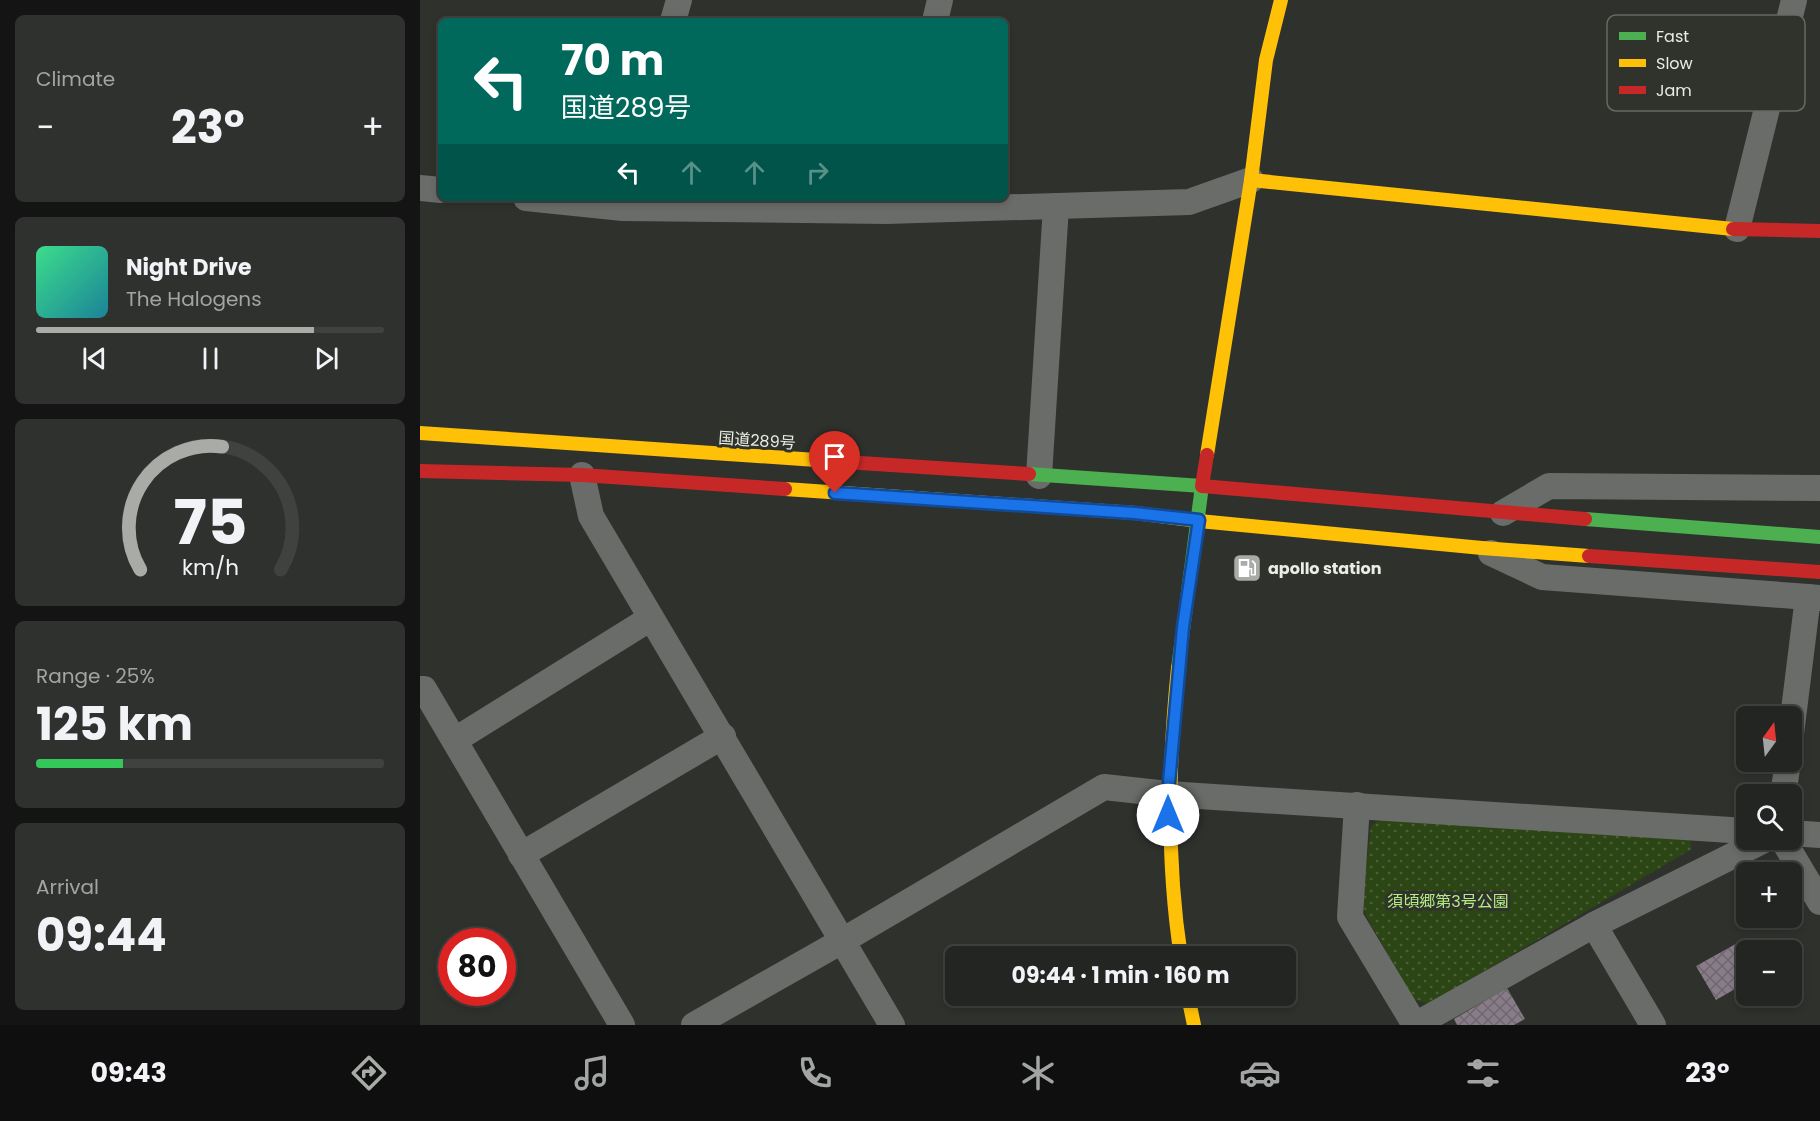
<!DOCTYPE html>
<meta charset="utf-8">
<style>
:root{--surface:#232522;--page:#2f312f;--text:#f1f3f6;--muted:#a3a5a5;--line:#404240;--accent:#a8aba6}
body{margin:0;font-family:Poppins,"Noto Sans JP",sans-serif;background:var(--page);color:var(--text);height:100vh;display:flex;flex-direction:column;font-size:22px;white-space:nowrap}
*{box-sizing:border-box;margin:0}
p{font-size:20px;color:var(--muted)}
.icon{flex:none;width:33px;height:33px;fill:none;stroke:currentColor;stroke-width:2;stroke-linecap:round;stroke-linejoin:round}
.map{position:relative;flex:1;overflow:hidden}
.panel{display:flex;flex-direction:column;gap:15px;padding:15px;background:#131413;width:420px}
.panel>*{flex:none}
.guide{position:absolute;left:18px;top:18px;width:570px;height:183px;border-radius:9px;box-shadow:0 3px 9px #0003,0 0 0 2px var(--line);background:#00695c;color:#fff;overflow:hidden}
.needle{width:39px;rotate:15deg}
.fabs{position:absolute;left:1316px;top:706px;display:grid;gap:12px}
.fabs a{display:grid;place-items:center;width:66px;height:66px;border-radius:9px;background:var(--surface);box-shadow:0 3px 9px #0003,0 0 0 2px var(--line);font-size:30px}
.speed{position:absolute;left:18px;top:928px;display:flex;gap:12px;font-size:30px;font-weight:700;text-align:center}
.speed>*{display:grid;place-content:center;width:78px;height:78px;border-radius:50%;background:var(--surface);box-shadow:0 3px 9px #0003,0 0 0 2px var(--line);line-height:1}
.speed .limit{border:9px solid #d22;background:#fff;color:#111}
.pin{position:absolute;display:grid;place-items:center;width:51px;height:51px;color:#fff;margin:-62px -26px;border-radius:50% 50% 50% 0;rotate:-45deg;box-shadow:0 0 6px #0007}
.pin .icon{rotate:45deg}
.me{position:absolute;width:66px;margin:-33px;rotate:0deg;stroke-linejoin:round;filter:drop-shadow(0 0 4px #0008)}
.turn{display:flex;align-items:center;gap:21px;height:126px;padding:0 24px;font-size:27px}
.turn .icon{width:78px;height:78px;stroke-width:2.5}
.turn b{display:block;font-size:42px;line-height:51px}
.lanes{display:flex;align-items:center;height:57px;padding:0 24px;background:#0003;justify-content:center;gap:30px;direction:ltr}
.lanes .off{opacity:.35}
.big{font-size:45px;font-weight:700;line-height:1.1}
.panel .widget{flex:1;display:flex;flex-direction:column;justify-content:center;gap:9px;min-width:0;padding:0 21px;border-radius:9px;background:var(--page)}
.panel .dial{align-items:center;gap:0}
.dial svg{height:156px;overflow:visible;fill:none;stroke:var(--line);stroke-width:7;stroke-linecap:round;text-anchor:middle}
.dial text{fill:var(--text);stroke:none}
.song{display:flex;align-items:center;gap:18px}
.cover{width:72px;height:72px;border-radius:9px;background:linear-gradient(135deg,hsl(150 70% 55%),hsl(190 70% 35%))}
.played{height:6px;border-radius:3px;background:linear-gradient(90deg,var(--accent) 80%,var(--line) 80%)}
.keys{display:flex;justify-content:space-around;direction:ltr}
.heat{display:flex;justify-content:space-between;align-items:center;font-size:33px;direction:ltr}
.charge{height:9px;border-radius:4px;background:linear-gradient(90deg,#34c759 25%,var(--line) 0)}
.trip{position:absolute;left:525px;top:946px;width:351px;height:60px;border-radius:9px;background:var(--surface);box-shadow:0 3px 9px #0003,0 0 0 2px var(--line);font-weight:700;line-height:60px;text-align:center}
.tabs{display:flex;height:96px;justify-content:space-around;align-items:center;background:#0e0f0e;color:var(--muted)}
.tabs .icon{width:42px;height:42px}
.tabs .on{color:var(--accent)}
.tabs b{font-size:27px;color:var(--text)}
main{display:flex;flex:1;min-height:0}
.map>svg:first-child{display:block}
</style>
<main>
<section class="panel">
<div class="widget"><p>Climate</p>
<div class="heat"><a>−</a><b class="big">23°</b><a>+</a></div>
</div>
<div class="widget">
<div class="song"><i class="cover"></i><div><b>Night Drive</b><p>The Halogens</p></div></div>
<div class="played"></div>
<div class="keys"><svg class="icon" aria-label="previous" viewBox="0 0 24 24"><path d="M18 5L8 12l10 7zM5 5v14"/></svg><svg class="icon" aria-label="pause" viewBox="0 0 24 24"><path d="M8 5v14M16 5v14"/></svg><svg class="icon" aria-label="next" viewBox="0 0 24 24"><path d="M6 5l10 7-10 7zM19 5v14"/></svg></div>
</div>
<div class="widget dial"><svg viewBox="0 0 100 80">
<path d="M14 69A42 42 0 1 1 86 69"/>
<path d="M14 69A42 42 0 0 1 56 6" stroke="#a8aba6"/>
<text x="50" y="56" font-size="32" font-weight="700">75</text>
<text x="50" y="72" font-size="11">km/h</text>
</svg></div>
<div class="widget"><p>Range · 25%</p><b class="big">125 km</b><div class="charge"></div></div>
<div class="widget"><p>Arrival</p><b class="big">09:44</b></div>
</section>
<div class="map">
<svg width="1400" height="1025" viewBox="0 0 1400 1025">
<defs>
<pattern id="park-dots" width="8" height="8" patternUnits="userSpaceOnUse" patternTransform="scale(1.5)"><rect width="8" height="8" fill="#2c4514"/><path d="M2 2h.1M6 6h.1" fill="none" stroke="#4b6036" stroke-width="1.8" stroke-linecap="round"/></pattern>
<pattern id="building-cross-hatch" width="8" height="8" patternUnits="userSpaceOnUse" patternTransform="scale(1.5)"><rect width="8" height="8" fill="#887c88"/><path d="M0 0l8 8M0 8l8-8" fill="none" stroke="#6e676d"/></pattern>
</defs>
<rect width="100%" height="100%" fill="#2f312d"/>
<polygon fill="url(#park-dots)" points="962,818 1269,837 1272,849 1008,1004 994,999 946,916 942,899 951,826"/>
<g fill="url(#building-cross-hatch)">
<polygon points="1321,941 1327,951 1326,979 1314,986 1315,989 1296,1000 1276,966"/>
<polygon points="1087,988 1105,1019 1094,1025 1037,1025 1034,1019"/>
</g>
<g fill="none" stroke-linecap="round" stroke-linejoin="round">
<g stroke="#6a6c69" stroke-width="26">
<polyline points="253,21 259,0"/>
<polyline points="515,21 520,0"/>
<polyline points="0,188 21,190"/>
<polyline points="106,198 203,208 466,211 769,202 831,180"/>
<polyline points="1317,229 1374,0"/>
<polyline points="162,475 171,516 472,1025"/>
<polyline points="619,476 636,206"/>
<polyline points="1083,513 1129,486 1400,488"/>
<polyline points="1071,553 1122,577 1388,597"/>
<polyline points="0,689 4,689 202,1025"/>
<polyline points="1371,734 1388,597 1400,598"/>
<polyline points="35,740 231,618"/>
<polyline points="1363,795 1368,762"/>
<polyline points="937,805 930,917 995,1025"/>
<polyline points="1371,833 1400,835"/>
<polyline points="1363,840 1400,902"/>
<polyline points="101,855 303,736"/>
<polyline points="1174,925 1233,1025"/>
<polyline points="274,1025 422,941 684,787 748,794 1326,831"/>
<polyline points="995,1025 1174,925 1344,840"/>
</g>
<g stroke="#4caf50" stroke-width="14">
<polyline points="609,474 782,486 758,668"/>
<polyline points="1165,519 1400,537"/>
</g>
<g stroke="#ffc107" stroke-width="14">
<polyline points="831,180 1313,229"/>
<polyline points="0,433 425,462"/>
<polyline points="787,455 831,180 846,60 861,0"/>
<polyline points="365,489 715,513 779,521"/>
<polyline points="779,521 1062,548 1169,556"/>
<path d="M 758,668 C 748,765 746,860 761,957"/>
<polyline points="768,996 774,1025"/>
</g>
<g stroke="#c62828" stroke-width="14">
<polyline points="1313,229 1400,231"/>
<polyline points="787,455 782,486 1165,519"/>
<polyline points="425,462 609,474"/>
<polyline points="0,471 162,475 365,489"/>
<polyline points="1169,556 1400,572"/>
</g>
</g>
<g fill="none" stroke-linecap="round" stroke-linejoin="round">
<g stroke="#114b97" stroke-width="15">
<polyline id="route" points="415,493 714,513 779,520 763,627 748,794 748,815"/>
</g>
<use href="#route" stroke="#1a73e8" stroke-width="10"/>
</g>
<defs>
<g id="fuel-square" transform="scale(1.5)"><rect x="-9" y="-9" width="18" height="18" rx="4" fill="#a8aba6" stroke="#2f332b"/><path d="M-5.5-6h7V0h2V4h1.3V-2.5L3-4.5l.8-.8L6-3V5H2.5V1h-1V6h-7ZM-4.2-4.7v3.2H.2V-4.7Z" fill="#fff"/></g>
</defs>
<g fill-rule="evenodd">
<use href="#fuel-square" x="827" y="568"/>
</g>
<g text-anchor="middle" stroke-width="6" stroke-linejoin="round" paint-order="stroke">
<g font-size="16" fill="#e9ece7" stroke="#2f332b">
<text transform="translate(337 440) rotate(4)" y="6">国道289号</text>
</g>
<g font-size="16" font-weight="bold" fill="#e9ece7" stroke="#2f332b" text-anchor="start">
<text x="848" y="574">apollo station</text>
</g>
<g font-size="16" fill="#b2ec83" stroke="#2f332b">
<text x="1028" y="907">須頃郷第3号公園</text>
</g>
</g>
<rect x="1187" y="15" width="198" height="96" rx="9" fill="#2f332b" stroke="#676a63" stroke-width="1.5"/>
<rect x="1199" y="32" width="27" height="8" fill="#4caf50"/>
<rect x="1199" y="59" width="27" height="8" fill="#ffc107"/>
<rect x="1199" y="86" width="27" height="8" fill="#c62828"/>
<g font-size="16" fill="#e9ece7">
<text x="1236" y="42">Fast</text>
<text x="1236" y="69">Slow</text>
<text x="1236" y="96">Jam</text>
</g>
</svg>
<div class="fabs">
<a><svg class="needle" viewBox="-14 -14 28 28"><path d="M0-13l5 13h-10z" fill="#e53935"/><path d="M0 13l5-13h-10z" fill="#a3a5a5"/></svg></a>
<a><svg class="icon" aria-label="search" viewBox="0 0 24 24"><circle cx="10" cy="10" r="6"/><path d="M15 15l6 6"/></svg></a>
<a>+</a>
<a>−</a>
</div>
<div class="speed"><div class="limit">80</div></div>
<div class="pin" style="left:415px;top:493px;background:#d93025"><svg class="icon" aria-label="arrive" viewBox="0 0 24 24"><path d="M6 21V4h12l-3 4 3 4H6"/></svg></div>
<svg class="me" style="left:748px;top:815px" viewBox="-20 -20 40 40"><circle r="19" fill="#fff"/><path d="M0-13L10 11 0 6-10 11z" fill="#1a73e8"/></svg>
<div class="trip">09:44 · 1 min · 160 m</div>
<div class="guide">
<div class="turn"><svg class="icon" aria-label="left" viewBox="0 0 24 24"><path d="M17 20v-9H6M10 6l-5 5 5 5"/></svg><div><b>70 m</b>国道289号</div></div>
<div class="lanes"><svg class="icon" aria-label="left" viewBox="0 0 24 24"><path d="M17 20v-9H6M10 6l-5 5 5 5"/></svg><svg class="icon off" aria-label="ahead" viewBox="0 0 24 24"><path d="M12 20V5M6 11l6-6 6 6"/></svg><svg class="icon off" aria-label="ahead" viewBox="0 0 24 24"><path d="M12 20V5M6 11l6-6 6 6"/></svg><svg class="icon off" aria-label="right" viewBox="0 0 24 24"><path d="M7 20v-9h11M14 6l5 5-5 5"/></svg></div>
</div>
</div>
</main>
<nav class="tabs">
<b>09:43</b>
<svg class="icon on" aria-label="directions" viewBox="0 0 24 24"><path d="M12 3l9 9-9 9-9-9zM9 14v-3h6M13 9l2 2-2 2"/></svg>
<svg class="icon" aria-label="music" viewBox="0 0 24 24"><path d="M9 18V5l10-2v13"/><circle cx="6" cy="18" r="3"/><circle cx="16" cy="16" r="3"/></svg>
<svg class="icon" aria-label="phone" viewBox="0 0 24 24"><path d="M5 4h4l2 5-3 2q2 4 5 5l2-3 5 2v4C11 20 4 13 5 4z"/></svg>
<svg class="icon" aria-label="climate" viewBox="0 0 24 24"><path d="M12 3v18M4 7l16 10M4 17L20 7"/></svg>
<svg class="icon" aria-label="car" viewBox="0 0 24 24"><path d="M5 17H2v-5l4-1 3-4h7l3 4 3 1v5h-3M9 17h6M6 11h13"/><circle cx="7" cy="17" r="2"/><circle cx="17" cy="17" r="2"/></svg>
<svg class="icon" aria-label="filters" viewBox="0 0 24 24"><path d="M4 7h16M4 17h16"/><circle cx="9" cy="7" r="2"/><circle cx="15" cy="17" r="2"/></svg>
<b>23°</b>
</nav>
